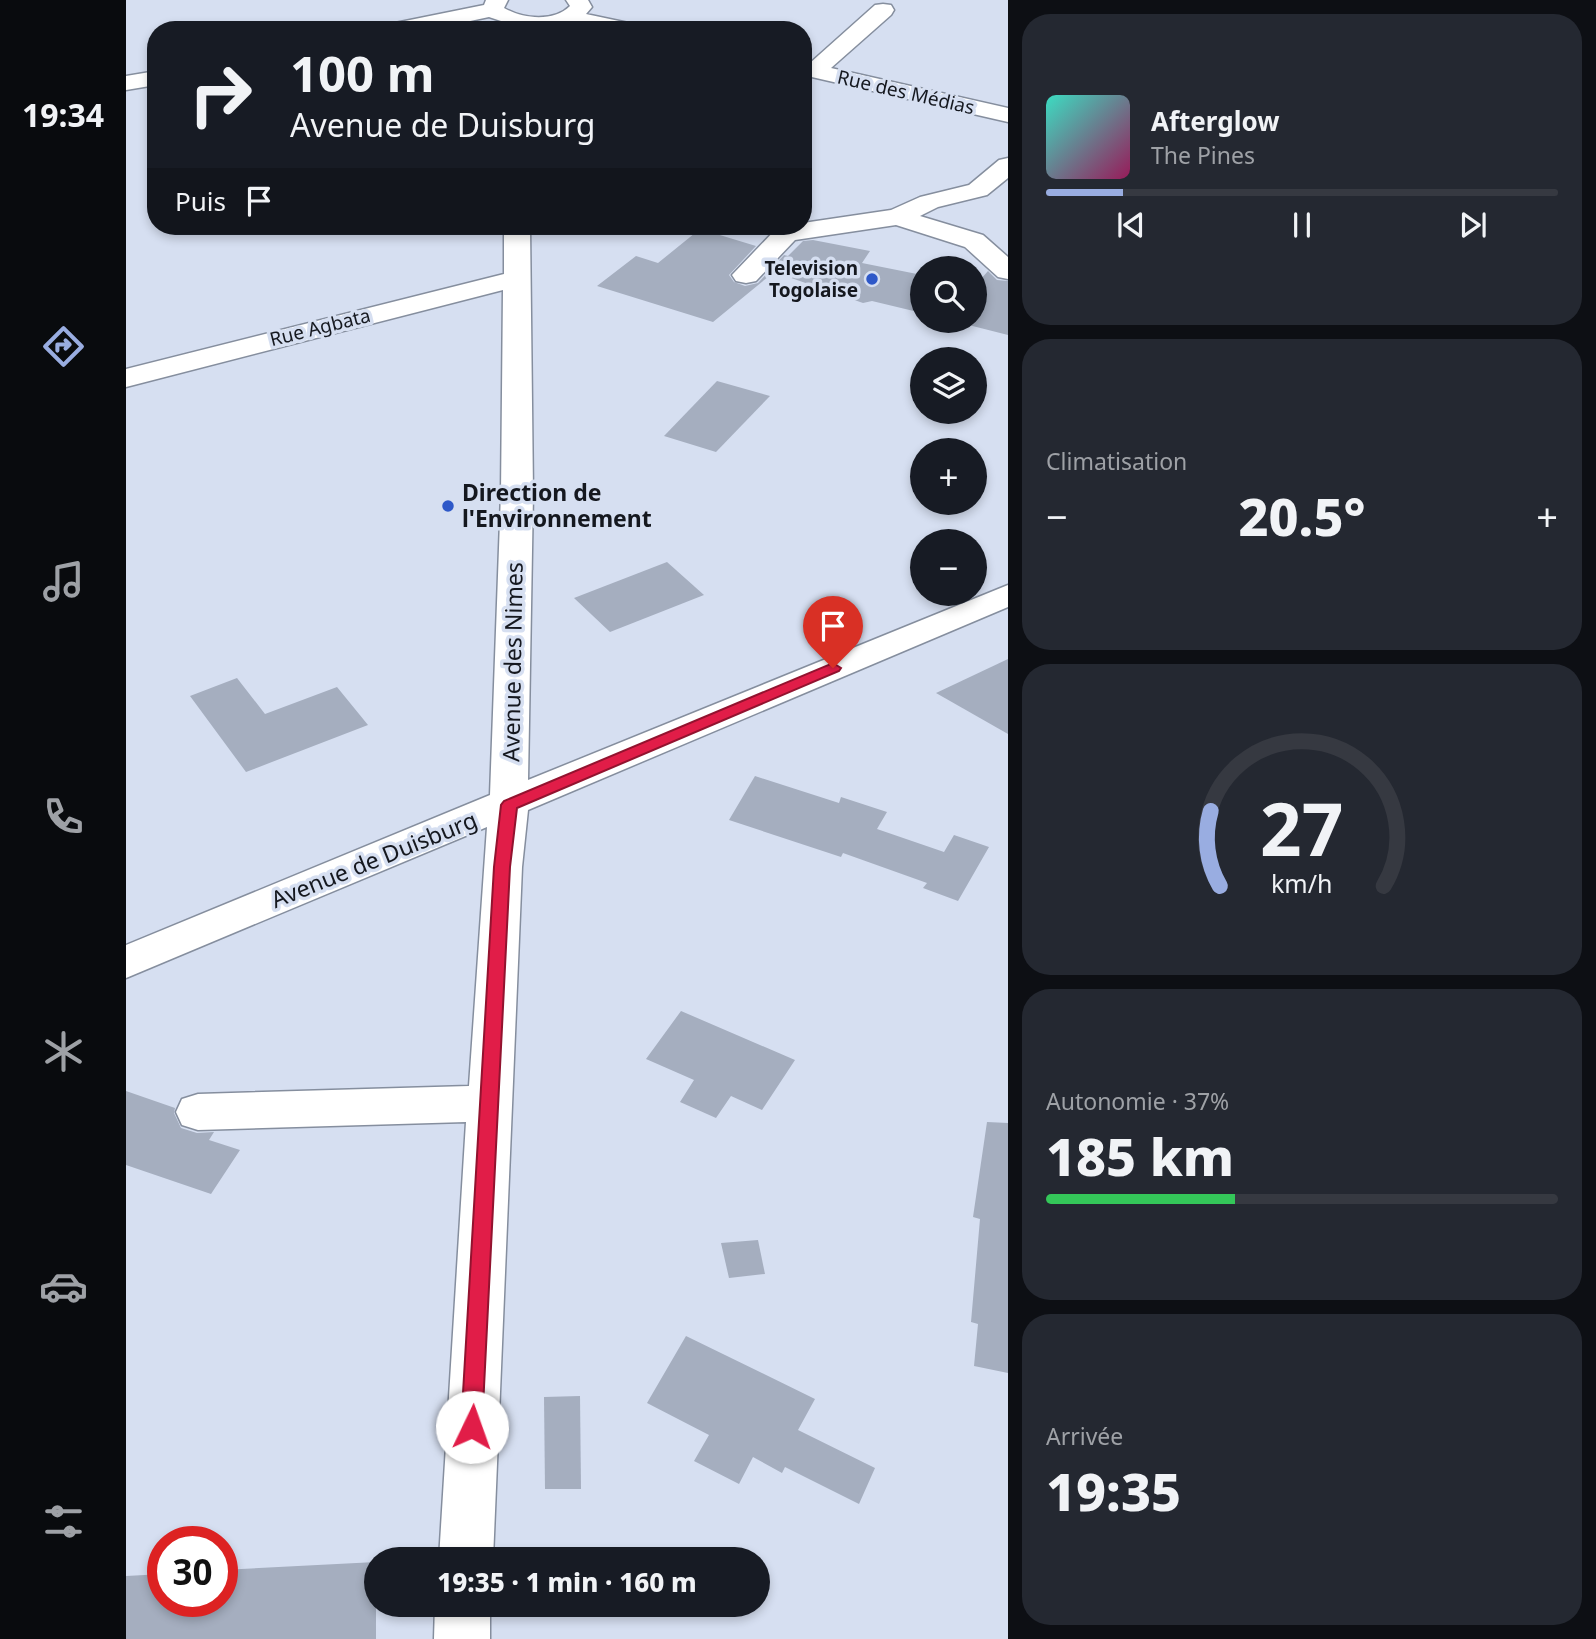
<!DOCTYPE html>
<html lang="fr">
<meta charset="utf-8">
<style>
:root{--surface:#171b24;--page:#242831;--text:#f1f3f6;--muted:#9ea1a6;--line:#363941;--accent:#99ade1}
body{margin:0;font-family:"Noto Sans",sans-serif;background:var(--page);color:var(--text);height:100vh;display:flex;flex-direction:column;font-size:26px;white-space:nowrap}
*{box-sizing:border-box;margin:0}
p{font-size:23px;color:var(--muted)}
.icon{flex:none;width:38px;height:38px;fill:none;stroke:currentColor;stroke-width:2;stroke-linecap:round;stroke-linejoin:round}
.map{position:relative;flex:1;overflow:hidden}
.side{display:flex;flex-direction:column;gap:14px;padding:14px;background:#0d0f14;width:588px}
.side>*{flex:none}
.hud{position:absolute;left:21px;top:21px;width:665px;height:214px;border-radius:28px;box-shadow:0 4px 10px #0003;background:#171b24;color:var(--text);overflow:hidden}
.tools{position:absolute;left:784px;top:256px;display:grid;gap:14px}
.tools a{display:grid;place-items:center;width:77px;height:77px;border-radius:50%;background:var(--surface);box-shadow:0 4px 10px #0003;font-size:35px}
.speed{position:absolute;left:21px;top:1526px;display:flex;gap:14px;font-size:35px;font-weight:700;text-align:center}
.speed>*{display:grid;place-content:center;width:91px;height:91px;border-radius:50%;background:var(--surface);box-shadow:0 4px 10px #0003;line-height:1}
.speed .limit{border:10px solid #d22;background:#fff;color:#111}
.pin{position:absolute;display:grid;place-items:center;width:60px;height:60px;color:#fff;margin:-72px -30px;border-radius:50% 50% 50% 0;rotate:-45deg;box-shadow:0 0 7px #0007}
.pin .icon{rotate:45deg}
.me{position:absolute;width:77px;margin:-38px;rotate:3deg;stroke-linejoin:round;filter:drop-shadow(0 0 5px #0008)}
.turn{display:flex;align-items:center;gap:24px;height:147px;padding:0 28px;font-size:32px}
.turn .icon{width:91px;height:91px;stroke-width:2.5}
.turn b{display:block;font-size:49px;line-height:60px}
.then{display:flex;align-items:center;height:66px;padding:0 28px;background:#0003;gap:14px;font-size:26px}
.big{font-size:52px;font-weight:800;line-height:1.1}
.side .widget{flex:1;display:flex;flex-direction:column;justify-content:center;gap:10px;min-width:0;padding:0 24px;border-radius:28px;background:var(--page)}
.side .dial{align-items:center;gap:0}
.dial svg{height:182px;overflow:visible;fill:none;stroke:var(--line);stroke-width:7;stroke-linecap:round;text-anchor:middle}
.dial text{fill:var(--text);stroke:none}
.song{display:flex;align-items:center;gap:21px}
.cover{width:84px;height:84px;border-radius:10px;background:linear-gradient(135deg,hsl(170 70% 55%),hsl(330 70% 35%))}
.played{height:7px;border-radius:4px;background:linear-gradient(90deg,var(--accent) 15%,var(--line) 15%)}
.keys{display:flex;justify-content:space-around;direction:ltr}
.heat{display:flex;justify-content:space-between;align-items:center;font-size:38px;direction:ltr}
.charge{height:10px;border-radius:5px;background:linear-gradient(90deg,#34c759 37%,var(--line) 0)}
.trip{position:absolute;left:238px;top:1547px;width:406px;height:70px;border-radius:35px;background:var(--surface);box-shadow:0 4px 10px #0003;font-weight:800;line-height:70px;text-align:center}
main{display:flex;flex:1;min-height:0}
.dock{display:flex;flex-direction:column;width:126px;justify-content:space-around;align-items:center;background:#090b0e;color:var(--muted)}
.dock .icon{width:49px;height:49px}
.dock .selected{color:var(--accent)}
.dock b{font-size:32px;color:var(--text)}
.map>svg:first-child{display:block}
</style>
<main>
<nav class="dock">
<b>19:34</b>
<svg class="icon selected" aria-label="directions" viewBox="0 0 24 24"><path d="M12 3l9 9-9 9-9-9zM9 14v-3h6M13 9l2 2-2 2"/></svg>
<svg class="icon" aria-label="music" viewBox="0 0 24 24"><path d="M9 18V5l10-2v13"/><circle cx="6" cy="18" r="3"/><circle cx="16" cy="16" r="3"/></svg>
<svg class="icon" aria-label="phone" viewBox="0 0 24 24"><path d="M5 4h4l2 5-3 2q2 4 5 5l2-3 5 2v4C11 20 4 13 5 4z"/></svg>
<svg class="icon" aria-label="climate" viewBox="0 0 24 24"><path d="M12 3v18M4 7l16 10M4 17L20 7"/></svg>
<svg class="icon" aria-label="car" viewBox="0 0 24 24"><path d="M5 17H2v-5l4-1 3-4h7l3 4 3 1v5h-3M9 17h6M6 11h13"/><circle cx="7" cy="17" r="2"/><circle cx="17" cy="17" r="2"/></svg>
<svg class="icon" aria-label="filters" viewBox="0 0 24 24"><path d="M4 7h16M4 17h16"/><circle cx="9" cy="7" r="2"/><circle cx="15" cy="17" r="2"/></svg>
</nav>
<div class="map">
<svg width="882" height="1639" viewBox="0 0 882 1639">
<rect width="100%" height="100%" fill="#d6dff1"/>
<g fill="#a5aebf">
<polygon points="574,229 630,246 603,275 608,282 619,286 632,283 658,255 662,256 677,241 687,240 744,251 736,263 796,275 796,313 746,301 737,303 648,272 587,322 471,286 510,256 532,263"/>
<polygon points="862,271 871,280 882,281 882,335 823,320 849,320 849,276 855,279"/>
<polygon points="591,381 644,396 590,452 538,436"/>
<polygon points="541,562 578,595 484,632 448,598"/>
<polygon points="882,659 882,734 810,693"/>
<polygon points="111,678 139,714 211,687 242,725 120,772 64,696"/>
<polygon points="629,776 713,803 715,797 761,812 751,829 818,852 828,835 863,847 832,901 797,888 801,883 717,853 715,857 603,820"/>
<polygon points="555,1011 669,1060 636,1110 605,1096 590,1118 554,1102 568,1080 520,1059"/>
<polygon points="0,1091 49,1108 48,1113 55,1128 71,1133 88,1132 83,1140 114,1150 85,1194 0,1165"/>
<polygon points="861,1122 882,1123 882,1373 848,1366 852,1324 845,1322 854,1219 847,1217"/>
<polygon points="632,1240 639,1274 603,1278 595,1243"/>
<polygon points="560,1336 689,1399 672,1430 749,1468 733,1504 659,1467 656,1473 627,1457 613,1484 568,1461 583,1435 521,1403"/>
<polygon points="454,1396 455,1489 419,1489 418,1397"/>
<polygon points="250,1562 250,1639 0,1639 0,1576 37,1574 37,1601 96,1601 96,1570"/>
</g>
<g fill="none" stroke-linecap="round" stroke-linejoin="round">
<g stroke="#858e9e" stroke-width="3">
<g id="minor">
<path d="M 360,0 L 382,0 L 378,8 C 397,19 428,22 444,6 L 440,0 L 462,0 L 466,7 L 460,14 L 512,25 L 515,30 L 473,30 L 447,24 L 426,29 L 399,29 L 363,17 L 302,30 L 258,30 L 261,25 L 269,23 L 358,5 Z"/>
<polygon points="757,4 765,5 768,10 765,15 705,68 882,108 882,122 677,75 677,61 684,63 749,5"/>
<polygon points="30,71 30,85 0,90 0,76"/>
<polygon points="882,158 882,178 861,195 812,207 794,216 857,235 882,257 882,279 872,277 839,247 770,225 669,240 630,281 620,283 610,281 606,275 652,227 677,226 677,223 765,210 794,197 843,185 873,160"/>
<polygon points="378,226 404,226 407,493 402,780 882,585 882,607 402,810 396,867 367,1559 313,1559 340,1122 72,1130 56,1125 50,1112 56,1099 72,1094 343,1086 361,827 0,978 0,945 364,795 375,493 377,290 0,387 0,369 378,274"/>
<polygon points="309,1605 364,1605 364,1639 308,1639"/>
</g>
</g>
<use href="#minor" fill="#fff" fill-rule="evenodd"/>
</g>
<polygon fill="#e11d48" stroke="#92132f" stroke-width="2" points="707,663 715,668 713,671 391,808 384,867 356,1427 353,1434 346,1436 338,1434 335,1427 368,867 375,805 378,801"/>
<g fill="#2e58c8" stroke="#d6dff1" stroke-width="2.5">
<circle cx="746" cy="279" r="7"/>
<circle cx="322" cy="506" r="7"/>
</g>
<g text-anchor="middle" stroke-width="7" stroke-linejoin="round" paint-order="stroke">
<g font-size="19" fill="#15181f" stroke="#d6dff1">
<text transform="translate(780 92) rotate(13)" y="7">Rue des Médias</text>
<text transform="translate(194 327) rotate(-14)" y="7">Rue Agbata</text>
</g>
<g font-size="19" font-weight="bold" fill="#15181f" stroke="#d6dff1" text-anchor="end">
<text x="732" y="275">Television<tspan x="732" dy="22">Togolaise</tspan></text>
</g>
<g font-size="23" font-weight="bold" fill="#15181f" stroke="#d6dff1" text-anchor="start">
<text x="336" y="501">Direction de<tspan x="336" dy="26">l'Environnement</tspan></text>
</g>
<g font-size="23" fill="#15181f" stroke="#d6dff1">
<text transform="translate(387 662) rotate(-89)" y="8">Avenue des Nimes</text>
<text transform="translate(248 860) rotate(-22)" y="8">Avenue de Duisburg</text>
</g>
</g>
</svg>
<div class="tools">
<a><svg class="icon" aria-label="search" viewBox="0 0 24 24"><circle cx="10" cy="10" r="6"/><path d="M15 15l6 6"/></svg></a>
<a><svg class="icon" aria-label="layers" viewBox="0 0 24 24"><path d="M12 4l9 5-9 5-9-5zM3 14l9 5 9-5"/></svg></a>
<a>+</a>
<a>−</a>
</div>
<div class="speed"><div class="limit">30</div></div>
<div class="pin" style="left:707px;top:668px;background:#d93025"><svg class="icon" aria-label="arrive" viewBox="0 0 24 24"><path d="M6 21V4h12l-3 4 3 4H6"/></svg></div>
<svg class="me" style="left:346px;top:1427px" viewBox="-20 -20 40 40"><circle r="19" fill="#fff"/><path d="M0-13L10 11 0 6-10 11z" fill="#e11d48"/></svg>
<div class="trip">19:35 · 1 min · 160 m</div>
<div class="hud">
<div class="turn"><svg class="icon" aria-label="right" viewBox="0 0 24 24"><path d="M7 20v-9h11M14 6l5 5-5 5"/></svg><div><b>100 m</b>Avenue de Duisburg</div></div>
<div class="then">Puis<svg class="icon" aria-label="arrive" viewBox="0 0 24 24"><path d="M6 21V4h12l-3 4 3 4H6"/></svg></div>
</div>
</div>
<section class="side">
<div class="widget">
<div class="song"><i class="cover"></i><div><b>Afterglow</b><p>The Pines</p></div></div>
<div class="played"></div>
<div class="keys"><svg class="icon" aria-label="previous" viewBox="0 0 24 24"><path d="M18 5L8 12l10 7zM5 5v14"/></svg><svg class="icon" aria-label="pause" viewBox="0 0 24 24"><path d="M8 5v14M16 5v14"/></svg><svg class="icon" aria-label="next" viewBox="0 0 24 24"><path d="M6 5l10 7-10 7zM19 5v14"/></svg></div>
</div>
<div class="widget"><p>Climatisation</p>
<div class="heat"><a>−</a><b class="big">20.5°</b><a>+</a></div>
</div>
<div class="widget dial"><svg viewBox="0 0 100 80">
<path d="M14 69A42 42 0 1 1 86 69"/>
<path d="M14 69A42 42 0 0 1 10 36" stroke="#99ade1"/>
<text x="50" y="56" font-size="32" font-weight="700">27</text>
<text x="50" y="72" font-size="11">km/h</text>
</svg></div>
<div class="widget"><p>Autonomie · 37%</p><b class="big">185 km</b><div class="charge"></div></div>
<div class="widget"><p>Arrivée</p><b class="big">19:35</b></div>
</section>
</main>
